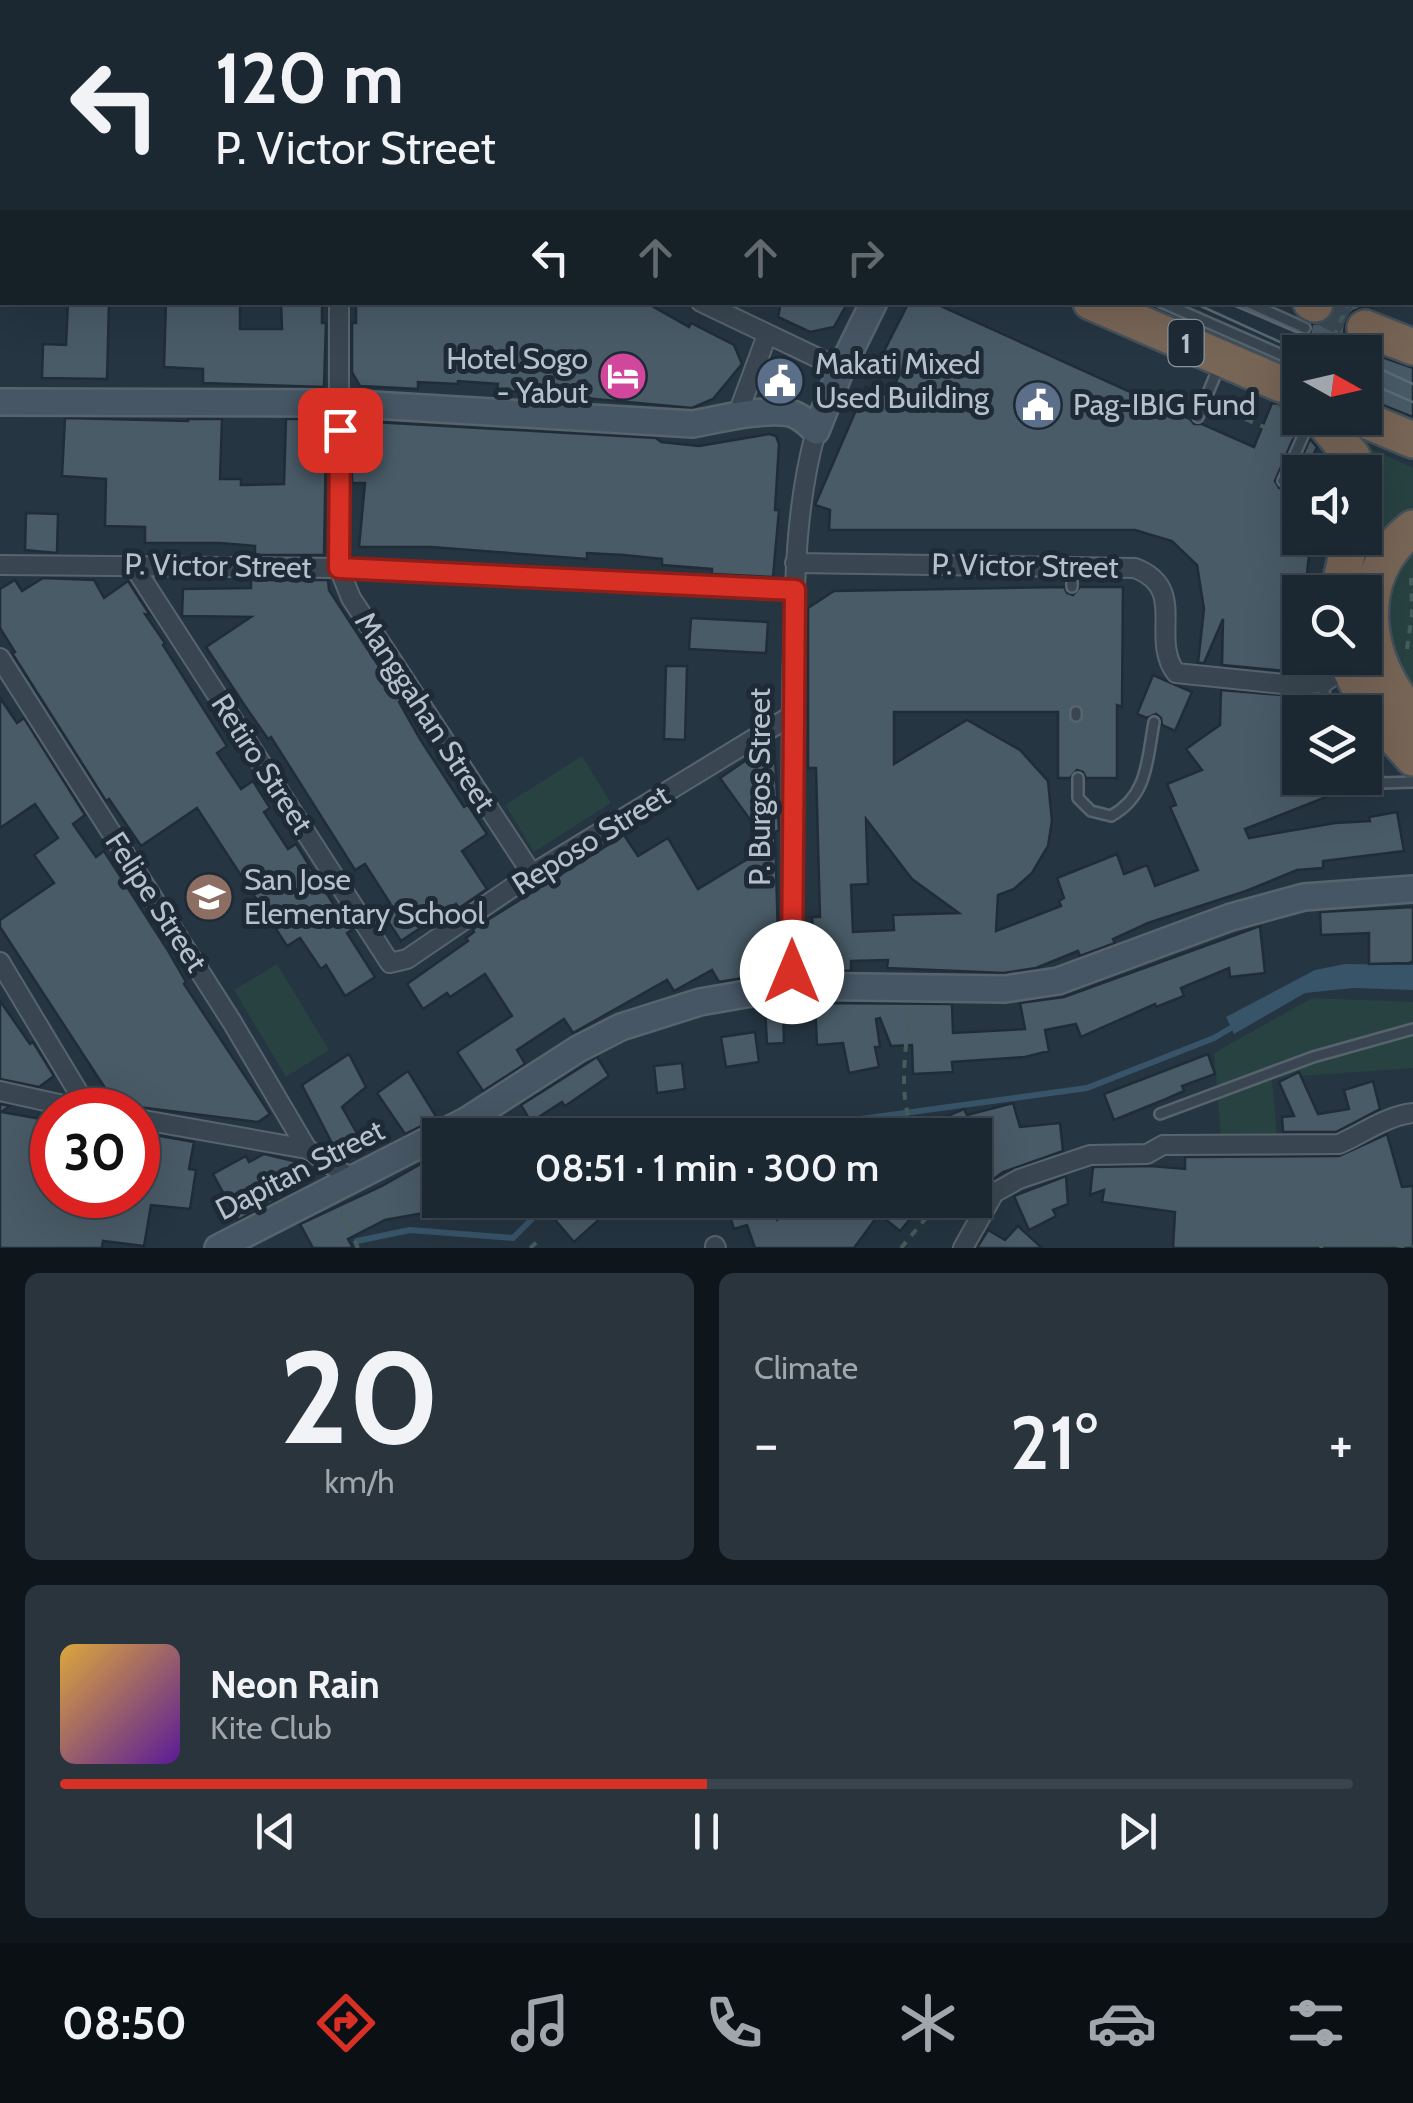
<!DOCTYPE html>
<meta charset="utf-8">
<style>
:root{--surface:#1c2831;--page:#29343d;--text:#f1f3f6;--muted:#a0a6ab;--line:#3a444d;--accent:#d93025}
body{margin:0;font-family:Cabin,sans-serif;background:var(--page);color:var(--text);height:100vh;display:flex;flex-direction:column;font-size:38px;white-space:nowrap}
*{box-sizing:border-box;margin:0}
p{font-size:32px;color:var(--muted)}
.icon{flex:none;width:55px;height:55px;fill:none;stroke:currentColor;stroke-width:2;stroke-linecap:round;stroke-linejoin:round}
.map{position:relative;height:1248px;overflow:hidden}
.sheet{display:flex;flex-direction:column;gap:25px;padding:25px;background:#0f161b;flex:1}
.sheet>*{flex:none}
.top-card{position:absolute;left:0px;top:0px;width:1415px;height:305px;box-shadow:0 10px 40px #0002,0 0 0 2px var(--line);background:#1c2831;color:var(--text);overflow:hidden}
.needle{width:65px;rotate:98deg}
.buttons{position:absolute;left:1282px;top:335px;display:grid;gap:20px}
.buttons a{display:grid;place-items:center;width:100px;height:100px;border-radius:0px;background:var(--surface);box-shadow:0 10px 40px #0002,0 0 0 2px var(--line);font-size:50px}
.speed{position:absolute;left:30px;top:1088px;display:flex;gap:20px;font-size:50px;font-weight:700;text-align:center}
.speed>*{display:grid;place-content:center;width:130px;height:130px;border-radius:50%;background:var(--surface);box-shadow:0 10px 40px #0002,0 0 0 2px var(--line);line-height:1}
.speed .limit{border:15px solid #d22;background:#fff;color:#111}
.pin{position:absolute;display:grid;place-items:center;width:85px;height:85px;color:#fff;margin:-42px;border-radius:20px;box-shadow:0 5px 15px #0006}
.me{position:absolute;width:110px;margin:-55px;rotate:0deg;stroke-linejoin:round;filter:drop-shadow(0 0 8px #0008)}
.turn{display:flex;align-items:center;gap:35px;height:210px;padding:0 50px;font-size:45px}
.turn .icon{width:130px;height:130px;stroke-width:2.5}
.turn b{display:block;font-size:70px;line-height:85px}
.lanes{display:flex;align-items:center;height:95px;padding:0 50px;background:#0003;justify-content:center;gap:50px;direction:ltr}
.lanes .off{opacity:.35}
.big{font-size:75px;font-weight:600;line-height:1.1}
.sheet .card{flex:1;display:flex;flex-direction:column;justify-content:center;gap:15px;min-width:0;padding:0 35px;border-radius:15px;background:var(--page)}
.sheet .dial{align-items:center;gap:0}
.dial b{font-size:130px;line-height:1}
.song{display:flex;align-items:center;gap:30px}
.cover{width:120px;height:120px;border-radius:15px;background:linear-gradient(135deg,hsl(40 70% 55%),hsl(270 70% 35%))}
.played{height:10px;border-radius:5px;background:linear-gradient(90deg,var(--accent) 50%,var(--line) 50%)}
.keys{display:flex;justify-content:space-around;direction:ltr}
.heat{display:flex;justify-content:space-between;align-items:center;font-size:55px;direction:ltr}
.sheet .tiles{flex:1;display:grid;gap:25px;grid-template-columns:1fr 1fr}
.card:last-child{grid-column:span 2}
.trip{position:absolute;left:422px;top:1118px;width:570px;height:100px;border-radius:0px;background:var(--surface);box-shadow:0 10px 40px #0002,0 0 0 2px var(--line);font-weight:600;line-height:100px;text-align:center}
.menu{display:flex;height:160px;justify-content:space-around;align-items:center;background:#0b1014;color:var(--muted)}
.menu .icon{width:70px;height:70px}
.menu .active{color:var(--accent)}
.menu b{font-size:45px;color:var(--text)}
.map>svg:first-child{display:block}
</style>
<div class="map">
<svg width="1413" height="1248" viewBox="0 0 1413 1248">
<rect width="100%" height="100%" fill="#253541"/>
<g fill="#274241">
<path d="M 1363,445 L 1413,468 L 1413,508 L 1392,525 L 1353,592 C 1371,543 1390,495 1363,445 Z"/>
<path d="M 1413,547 L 1413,698 C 1391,666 1379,619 1392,582 C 1396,570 1406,558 1413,547 Z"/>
<polygon points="582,756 611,803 534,852 505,805"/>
<polygon points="277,964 329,1050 286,1077 234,990"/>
<polygon points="1312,998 1413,1002 1413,1068 1272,1078 1277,1138 1221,1136 1214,1053"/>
</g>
<polygon fill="#385469" points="1345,964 1413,965 1413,990 1353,988 1305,993 1234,1034 1226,1017 1315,970"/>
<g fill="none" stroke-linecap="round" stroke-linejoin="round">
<g stroke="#385469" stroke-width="6">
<polyline points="744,1135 1087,1088 1214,1038 1236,1025"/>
<polyline points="357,1241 410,1230 513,1238 551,1200"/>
</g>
</g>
<g fill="#495b67" stroke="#202d38" stroke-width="2.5" fill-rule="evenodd">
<polygon points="68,302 109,302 107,379 42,378 43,344 66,345"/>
<polygon points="166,302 240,302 240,329 282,329 281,302 322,302 322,323 326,323 324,387 203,383 203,369 164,367"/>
<polygon points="356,302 645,302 689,327 691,323 734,345 742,364 713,399 692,408 497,390 498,384 458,381 458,384 418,382 418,389 360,386 352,372 352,323 356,323"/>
<polygon points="781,302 848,302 834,327 810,332 778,317"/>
<polygon points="909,302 932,302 1190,419 1194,424 1202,424 1254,447 1272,403 1284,405 1300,393 1302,418 1275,481 1279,488 1288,487 1310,439 1317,447 1306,472 1300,472 1300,499 1289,494 1283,502 1286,508 1300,517 1300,538 1311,538 1305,592 1300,592 1295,672 1222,665 1223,619 1204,663 1198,663 1204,609 1197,565 1172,541 1135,530 829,530 830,510 815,505 866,387 890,396 899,375 877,365"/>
<polygon points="1336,302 1376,302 1373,308 1363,307 1353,311 1346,319 1344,332 1349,342 1357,348 1355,352 1300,352 1300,376 1293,367 1299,361 1294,352 1299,339 1310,334 1312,324 1327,321 1334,313"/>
<polygon points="1365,351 1413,368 1413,417 1365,398"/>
<polygon points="784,356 794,364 796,378 790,397 761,396 771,361"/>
<polygon points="65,418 188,421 188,419 222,419 220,479 241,479 241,485 284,484 286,419 318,419 317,450 326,443 324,555 255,555 255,546 220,543 145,543 145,527 105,526 106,479 62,476"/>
<polygon points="356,421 656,438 661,442 699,446 769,434 776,436 779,444 775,510 779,510 773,577 712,574 712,569 662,565 662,559 624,555 587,553 587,559 431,547 359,547 365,483 352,483 352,425"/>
<polygon points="26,513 58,514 57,553 25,550"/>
<polygon points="43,578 94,580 104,598 128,581 150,615 145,614 165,643 163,645 227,746 217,753 241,789 253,781 270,808 264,812 288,849 296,844 340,915 343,913 353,929 347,933 375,977 345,996 326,965 321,969 300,938 287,946 197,808 141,846 109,799 106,801 12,653 15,652 0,628 0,589 15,580 22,591"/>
<polygon points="251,580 328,580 329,590 401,700 399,702 420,739 464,807 468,805 487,834 462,851 487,889 459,908 456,904 401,941 380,909 390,903 365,864 355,870 271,737 268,739 245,706 206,647 251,617 182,616 183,589 251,588"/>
<path d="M 1064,587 L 1067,593 L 1073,595 L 1080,587 L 1123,587 L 1122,707 L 1117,705 L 1117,778 L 1086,778 L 1083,772 L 1077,770 L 1070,778 L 1058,778 L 1058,712 L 894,712 L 894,764 L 967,720 L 1020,750 L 1048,781 L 1052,821 L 1048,846 L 1032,873 L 1014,889 L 998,895 L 996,931 L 1061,906 L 1059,901 L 1064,898 L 1057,878 L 1117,854 L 1124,874 L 1147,865 L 1155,886 L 1198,870 L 1170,807 L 1176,805 L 1167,784 L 1202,770 L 1186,749 L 1220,725 L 1221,690 L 1306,697 L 1317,712 L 1300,712 L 1300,778 L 1334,778 L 1344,790 L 1245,829 L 1249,838 L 1335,823 L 1370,821 L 1369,817 L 1397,812 L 1404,851 L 1323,861 L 1323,868 L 1297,870 L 1246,891 L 1148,923 L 1113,939 L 1115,943 L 1080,956 L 1078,951 L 1036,968 L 1004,973 L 887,968 L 888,960 L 851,961 L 851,971 L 815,970 L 812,917 L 820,917 L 816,768 L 808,768 L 808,608 L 834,591 ZM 866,819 L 912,879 L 959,913 L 893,915 L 894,930 L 853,932 L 851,885 L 868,884 Z"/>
<polygon points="691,618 768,622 766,653 689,649"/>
<polygon points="666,666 687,666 685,740 664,739"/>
<polygon points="1153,675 1192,692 1175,731 1162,725 1161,718 1156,714 1147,718 1137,714"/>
<polygon points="0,698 17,723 24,718 85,815 73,824 96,857 104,851 167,949 186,982 184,984 270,1114 258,1122 106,1103 99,1092 105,1088 0,927 0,920 54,883 34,855 58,838 35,804 0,828"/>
<polygon points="774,741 779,830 775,832 779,972 719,982 712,970 674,991 667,980 573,1033 564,1019 517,1050 525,1064 483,1091 457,1052 512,1016 485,974 450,997 447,993 423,1009 407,984 468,941 466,938 474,932 473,929 624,835 638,856 668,838 698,889 769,846 720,778"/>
<polygon points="1413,907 1413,961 1409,963 1369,964 1369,933 1321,935 1320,912"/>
<polygon points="1260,926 1265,973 1230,977 1229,968 1181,988 1184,996 1156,1007 1155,1004 1081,1037 1076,1024 1045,1030 1049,1051 1025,1057 952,1062 953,1072 913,1074 912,1045 891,1046 880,1018 876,1019 880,1047 875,1047 879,1067 849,1073 843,1043 817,1045 815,1003 952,1004 953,1033 1025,1029 1020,1003 1064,997"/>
<polygon points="0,1001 30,1044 33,1042 54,1076 39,1087 0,1079"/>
<polygon points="783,1004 784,1043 767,1044 765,1007"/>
<polygon points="755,1032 759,1062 726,1067 721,1037"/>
<polygon points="349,1054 366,1087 342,1107 358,1135 335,1149 302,1085"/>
<polygon points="1208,1054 1215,1074 1182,1086 1184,1091 1166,1099 1114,1120 1104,1094"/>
<polygon points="597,1057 609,1076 565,1106 562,1102 531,1122 521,1105"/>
<polygon points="682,1063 685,1089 657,1093 654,1066"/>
<polygon points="408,1071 437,1118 405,1134 377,1093"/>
<polygon points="1299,1072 1318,1114 1349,1109 1344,1090 1373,1081 1380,1109 1336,1132 1283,1132 1282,1117 1294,1116 1279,1082"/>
<polygon points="1013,1103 1020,1127 1060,1123 1063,1151 1003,1172 984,1186 975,1201 975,1135 902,1135 964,1109 967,1115"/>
<polygon points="0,1104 10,1106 1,1112 47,1120 46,1124 52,1125 52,1195 105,1199 106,1195 138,1195 138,1132 194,1142 189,1169 196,1170 190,1209 151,1205 144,1246 103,1241 102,1248 0,1248"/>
<polygon points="1387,1134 1402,1187 1413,1186 1413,1248 1173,1248 1175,1212 1102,1202 1104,1190 1090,1195 1093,1167 1151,1166 1185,1169 1185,1157 1339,1156"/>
<polygon points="440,1153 440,1210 385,1220 348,1239 353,1248 313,1248 300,1224 382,1186"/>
<polygon points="264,1154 294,1161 307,1184 238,1220 213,1174 246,1156 249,1162"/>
<polygon points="1066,1176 1068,1204 1053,1210 1056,1216 1029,1230 1014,1196"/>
<polygon points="567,1200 587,1200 602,1217 574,1242 551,1215"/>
<polygon points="725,1200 771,1200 777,1220 812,1200 901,1200 916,1212 900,1231 879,1214 854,1248 755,1248 747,1225 734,1229"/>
<polygon points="1018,1226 1042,1248 977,1248 988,1230 1005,1240"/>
</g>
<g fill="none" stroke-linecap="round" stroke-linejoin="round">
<g stroke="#3b4a56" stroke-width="35" stroke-dasharray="35 18" stroke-linecap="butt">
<polyline points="1315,304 1365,328"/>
<polyline points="1281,384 1300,402"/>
</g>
<g stroke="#57646e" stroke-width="14">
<g id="lane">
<polyline points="522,0 526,2"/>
<polyline points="600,0 605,2"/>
<polyline points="306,2 308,0"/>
<polyline points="1161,302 1291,359"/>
<polyline points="1247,302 1305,328"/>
<polyline points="1198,417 1215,376"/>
<polyline points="1283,481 1311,418"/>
<polyline points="1291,502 1300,509"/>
<polyline points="1072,568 1072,587"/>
<polyline points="1323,683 1326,704 1331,712"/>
<polyline points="1076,712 1076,716"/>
<polyline points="1365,766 1382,783 1413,782"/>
<path d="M 1078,778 L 1078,798 L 1091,811 L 1111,816 C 1148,796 1147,760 1154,722"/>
<polyline points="1160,1114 1313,1057 1413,1029"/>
</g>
</g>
<g stroke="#57646e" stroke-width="22">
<g id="street">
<polyline points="195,0 198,2"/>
<polyline points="37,2 40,0"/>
<polyline points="0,31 2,30"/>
<polyline points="0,228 2,228"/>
<polyline points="339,302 339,568 351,598 532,874"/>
<polyline points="701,302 841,369"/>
<polyline points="737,416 767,335"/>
<path d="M 795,563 L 1135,568 C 1189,589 1149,637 1176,673 L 1293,685 L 1323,683 L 1348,666"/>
<polyline points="0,565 339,568 795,591"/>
<polyline points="133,565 390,963 407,959 532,874 791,716"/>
<polyline points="0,658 232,1022 307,1149"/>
<polyline points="0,962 89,1110"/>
<path d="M 792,986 C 792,874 790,762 793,650 C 795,576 796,503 816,431"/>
<polyline points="0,1091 86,1110"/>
<polyline points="138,1119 307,1149 354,1180"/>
<polyline points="715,1246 716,1248"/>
<path d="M 963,1248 L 994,1193 L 1019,1179 L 1090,1155 L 1147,1154 L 1163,1145 L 1339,1144 C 1364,1133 1386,1116 1413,1113"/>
</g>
</g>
<g stroke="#57646e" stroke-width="30">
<g id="secondary">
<polyline points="991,0 991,2"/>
<path d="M 0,402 L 339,403 L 693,424 C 720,419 763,408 790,413 C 801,416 809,424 816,431 L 841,369 L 874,302"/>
<polyline points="218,1248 466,1121 578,1049 621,1027 700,1002 792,986 1005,989 1058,981 1231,917 1304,897 1413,889"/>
</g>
</g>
<g stroke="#44515b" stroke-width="40">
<g id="highway">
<polyline points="479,0 483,2"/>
<polyline points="648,0 652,2"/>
<polyline points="1091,302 1281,384"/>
<polyline points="1311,302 1315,304"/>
<polyline points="1365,328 1413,347"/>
<polyline points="1360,418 1413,440"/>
<polyline points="1326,425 1352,456 1359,472"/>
<path d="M 1413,528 C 1350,576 1363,663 1413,715"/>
<polyline points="1338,592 1351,538"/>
<polyline points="1345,658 1369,708 1413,758"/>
</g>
</g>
<g stroke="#455e5d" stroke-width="4" stroke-dasharray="8 8" stroke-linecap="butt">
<polyline points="700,2 702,0"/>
<polyline points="1216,407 1286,436"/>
<polyline points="1407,649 1412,614 1411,578"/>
<path d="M 909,1012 C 906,1051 897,1099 915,1135"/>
<polyline points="341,1212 358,1248"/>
<polyline points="530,1248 542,1238"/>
<polyline points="901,1248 941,1200"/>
<polyline points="1320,1248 1325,1242 1336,1239 1413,1247"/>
</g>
<use href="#lane" stroke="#394651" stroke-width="9"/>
<use href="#street" stroke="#394651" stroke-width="18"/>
<use href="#secondary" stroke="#475664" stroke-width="25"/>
<use href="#highway" stroke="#776556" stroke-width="35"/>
<g stroke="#5b6b78" stroke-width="2.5">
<polyline points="549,0 553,2"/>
<polyline points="580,0 585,2"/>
<polyline points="1192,302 1302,352"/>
<polyline points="1226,302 1343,352"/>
<polyline points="1365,362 1413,384"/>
<polyline points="1365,381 1413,402"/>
</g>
<g stroke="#455e5d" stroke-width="4" stroke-dasharray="8 8" stroke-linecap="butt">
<polyline points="1327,352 1349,302"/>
<polyline points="1291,438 1300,416"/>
</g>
</g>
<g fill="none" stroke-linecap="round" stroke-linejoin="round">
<g stroke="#8d1f18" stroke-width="25">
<polyline id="route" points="340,430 339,568 795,590 792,972"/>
</g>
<use href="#route" stroke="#d93025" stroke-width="18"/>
</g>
<defs>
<g id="hotel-disc" transform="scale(2.5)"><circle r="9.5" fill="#d1479c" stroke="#1e2b36"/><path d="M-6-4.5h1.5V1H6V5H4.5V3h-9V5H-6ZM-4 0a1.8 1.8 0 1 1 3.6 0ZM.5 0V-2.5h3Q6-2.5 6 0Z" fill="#fff"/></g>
<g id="civic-disc" transform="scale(2.5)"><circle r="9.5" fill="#5c6f8a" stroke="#1e2b36"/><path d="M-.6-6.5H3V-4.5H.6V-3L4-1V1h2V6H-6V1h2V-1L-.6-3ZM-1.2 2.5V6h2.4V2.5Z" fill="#fff"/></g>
<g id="school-disc" transform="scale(2.5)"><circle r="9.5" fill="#8d6e63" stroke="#1e2b36"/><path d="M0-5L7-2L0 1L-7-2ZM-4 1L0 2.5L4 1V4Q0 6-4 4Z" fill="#fff"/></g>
</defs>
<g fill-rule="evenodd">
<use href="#hotel-disc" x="623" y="376"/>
<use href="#civic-disc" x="780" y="381"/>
<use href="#civic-disc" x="1038" y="405"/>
<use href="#school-disc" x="209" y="897"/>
</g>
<g text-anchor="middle" stroke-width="10" stroke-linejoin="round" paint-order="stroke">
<rect fill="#1e2b36" stroke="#88949e" stroke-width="2.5" x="1168.5" y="320" width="35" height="46" rx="8"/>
<g font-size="28" font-weight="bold" fill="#b6c1cb">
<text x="1186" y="353">1</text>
</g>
<g font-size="30" fill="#b6c1cb" stroke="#1e2b36" text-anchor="start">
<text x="588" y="369" text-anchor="end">Hotel Sogo<tspan x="588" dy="34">- Yabut</tspan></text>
<text x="815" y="374">Makati Mixed<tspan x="815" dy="34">Used Building</tspan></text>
<text x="1073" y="415">Pag-IBIG Fund</text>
<text x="244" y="890">San Jose<tspan x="244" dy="34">Elementary School</tspan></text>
</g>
<g font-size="30" fill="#b6c1cb" stroke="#1e2b36">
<text transform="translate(218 566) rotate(1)" y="10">P. Victor Street</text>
<text transform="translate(1025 566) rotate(1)" y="10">P. Victor Street</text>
<text transform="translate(425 712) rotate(57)" y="10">Manggahan Street</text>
<text transform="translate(262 764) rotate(57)" y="10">Retiro Street</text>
<text transform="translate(760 787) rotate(-90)" y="10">P. Burgos Street</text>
<text transform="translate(591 840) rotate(-32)" y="10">Reposo Street</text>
<text transform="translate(156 902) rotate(57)" y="10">Felipe Street</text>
<text transform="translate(300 1170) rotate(-27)" y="10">Dapitan Street</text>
</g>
</g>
</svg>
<div class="buttons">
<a><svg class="needle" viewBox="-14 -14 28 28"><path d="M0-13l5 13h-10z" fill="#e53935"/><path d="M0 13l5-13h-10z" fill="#a0a6ab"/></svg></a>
<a><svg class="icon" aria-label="sound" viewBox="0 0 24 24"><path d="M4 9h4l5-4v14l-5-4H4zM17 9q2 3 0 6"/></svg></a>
<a><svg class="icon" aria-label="search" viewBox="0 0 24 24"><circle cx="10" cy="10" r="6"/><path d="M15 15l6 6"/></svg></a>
<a><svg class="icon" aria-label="layers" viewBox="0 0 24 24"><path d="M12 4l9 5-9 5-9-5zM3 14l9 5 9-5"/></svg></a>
</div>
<div class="speed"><div class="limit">30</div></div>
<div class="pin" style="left:340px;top:430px;background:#d93025"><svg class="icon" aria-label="arrive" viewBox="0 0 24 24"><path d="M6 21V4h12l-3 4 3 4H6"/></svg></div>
<svg class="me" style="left:792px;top:972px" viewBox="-20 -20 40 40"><circle r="19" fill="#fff"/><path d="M0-13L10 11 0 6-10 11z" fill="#d93025"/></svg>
<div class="trip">08:51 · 1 min · 300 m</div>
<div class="top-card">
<div class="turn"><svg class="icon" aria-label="left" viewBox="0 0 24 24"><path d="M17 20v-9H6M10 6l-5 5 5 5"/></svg><div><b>120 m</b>P. Victor Street</div></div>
<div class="lanes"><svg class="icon" aria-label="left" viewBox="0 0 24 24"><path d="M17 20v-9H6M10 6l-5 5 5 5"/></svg><svg class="icon off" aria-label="ahead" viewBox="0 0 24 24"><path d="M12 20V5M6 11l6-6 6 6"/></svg><svg class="icon off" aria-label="ahead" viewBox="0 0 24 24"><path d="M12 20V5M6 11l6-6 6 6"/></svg><svg class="icon off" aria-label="right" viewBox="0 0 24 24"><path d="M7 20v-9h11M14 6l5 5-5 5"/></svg></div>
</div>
</div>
<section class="sheet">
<div class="tiles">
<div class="card dial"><b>20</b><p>km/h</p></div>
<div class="card"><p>Climate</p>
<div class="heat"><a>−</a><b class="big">21°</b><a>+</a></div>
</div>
<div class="card">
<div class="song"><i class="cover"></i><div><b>Neon Rain</b><p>Kite Club</p></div></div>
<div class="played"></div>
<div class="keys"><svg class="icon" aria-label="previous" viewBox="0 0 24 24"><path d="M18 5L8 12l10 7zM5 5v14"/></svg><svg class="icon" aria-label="pause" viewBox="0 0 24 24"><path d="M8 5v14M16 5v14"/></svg><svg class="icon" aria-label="next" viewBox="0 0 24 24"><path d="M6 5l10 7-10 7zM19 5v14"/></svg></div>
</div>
</div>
</section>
<nav class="menu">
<b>08:50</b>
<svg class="icon active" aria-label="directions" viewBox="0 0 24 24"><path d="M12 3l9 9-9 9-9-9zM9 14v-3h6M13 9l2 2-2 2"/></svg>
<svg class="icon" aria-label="music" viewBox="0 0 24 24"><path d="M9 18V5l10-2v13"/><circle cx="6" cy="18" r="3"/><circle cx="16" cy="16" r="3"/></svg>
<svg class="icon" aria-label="phone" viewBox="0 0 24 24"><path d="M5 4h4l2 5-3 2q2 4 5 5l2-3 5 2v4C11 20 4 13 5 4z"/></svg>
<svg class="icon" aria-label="climate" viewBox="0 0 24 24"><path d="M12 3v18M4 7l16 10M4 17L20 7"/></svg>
<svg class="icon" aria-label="car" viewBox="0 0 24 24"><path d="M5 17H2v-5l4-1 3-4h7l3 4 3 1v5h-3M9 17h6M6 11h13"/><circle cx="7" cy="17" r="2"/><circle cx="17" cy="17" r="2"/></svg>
<svg class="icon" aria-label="filters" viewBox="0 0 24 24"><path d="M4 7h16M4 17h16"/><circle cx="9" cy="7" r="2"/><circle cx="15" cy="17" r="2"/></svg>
</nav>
